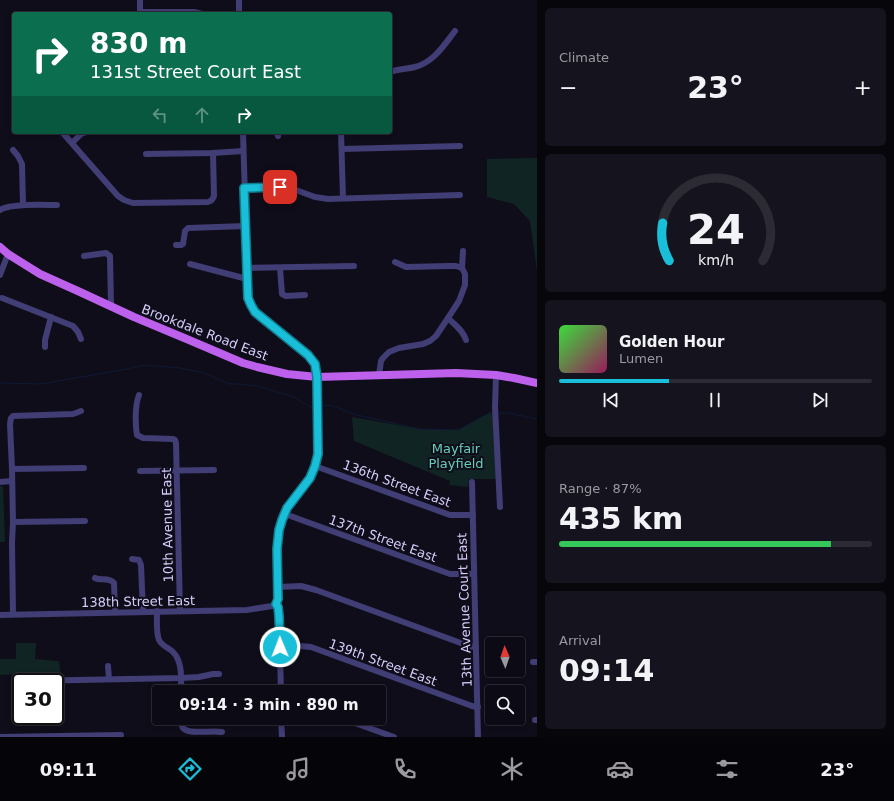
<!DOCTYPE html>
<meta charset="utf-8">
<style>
:root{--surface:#0c0a14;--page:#15131d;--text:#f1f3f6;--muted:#9a9aa0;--line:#2c2b34;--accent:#19bfd9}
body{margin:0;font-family:"DejaVu Sans",sans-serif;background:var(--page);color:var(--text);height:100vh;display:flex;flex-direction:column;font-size:15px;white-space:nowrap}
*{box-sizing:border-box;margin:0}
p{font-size:13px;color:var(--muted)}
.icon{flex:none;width:22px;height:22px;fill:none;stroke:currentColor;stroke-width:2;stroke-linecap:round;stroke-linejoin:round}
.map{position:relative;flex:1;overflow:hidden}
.drawer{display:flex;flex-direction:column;gap:8px;padding:8px;background:#07060b;width:357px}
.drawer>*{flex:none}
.banner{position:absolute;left:12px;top:12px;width:380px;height:122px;border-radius:4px;box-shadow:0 2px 6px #0003,0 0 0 1px var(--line);background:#0b6e4f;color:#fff;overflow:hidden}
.needle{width:26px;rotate:358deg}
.buttons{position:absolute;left:485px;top:637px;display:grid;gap:8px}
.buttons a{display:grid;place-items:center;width:40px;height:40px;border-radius:4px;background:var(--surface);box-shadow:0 2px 6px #0003,0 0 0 1px var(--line);font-size:20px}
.speed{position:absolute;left:12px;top:673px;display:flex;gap:8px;font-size:20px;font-weight:700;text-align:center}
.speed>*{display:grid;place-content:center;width:52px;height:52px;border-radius:50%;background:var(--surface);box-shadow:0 2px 6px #0003,0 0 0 1px var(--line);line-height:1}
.speed .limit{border:2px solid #111;border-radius:6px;background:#fff;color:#111}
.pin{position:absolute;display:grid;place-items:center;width:34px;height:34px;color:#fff;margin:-17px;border-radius:8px;box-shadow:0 2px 6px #0006}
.me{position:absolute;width:44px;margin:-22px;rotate:359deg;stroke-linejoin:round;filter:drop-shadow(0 0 3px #0008)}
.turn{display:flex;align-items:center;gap:14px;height:84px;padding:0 12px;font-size:18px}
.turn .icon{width:52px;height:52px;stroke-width:2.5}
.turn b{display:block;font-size:28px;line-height:34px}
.lanes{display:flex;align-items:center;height:38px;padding:0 12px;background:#0003;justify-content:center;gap:20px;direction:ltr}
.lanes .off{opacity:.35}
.big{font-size:30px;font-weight:600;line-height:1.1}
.drawer .card{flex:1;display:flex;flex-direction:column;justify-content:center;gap:6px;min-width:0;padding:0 14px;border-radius:6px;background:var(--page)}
.drawer .dial{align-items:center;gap:0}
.dial svg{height:104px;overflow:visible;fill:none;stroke:var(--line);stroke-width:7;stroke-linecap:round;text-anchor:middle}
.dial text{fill:var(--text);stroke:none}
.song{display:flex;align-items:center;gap:12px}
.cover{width:48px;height:48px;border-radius:6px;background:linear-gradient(135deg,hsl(120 70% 55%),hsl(330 70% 35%))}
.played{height:4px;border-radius:2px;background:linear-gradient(90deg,var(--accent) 35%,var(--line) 35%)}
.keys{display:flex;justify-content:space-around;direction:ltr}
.heat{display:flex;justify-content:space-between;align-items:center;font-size:22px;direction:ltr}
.charge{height:6px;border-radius:3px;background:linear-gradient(90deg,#34c759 87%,var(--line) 0)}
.trip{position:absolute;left:152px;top:685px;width:234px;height:40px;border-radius:4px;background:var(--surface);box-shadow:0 2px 6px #0003,0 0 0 1px var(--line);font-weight:600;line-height:40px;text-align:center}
.tabs{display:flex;height:64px;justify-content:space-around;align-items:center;background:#050408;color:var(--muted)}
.tabs .icon{width:28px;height:28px}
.tabs .current{color:var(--accent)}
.tabs b{font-size:18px;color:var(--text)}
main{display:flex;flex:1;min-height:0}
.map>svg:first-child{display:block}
</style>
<main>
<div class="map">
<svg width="537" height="737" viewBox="0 0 537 737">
<rect width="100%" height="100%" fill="#100d1b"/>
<g fill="#112424">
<polygon points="537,158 537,271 530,221 514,204 487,197 487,159"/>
<polygon points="489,413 494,413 496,479 469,479 468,487 449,485 450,481 354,441 352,417 420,429 458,430"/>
<polygon points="0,486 3,486 5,542 0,542"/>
<polygon points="16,643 36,643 35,659 59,661 61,677 33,677 26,673 20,674 0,675 0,659 16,659"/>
</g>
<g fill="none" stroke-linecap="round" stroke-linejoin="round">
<g stroke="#0d1a34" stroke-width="1">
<polyline points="0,383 41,384 127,369 144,365 180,368 204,373 229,384 237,384 258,386 294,397 310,407 315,406"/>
<polyline points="320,406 330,405 357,415 420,429 458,430 489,413 493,413"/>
<polyline points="498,413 508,413 537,419"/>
</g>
<g stroke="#413d75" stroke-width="6">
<polyline points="140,0 140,14"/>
<polyline points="239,0 239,14"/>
<polyline points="140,12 194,12 202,14"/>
<path d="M 390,72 C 398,69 407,69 415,67 C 434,62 444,45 455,31"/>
<path d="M 62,132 L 118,196 L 124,200 L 133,203 L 208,202 C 211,201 213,200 214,196 L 213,153"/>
<path d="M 243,132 L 248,295 C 249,302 252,309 258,314 L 308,355 L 315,364 L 317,377 L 318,454 L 315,466 L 310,478 L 287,509 L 282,520 L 279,530 L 277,549 L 278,599 L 276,604 L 278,607 L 279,616 L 281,692"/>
<polyline points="277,132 278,136"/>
<polyline points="341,132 343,198"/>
<polyline points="72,143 81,134 86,132"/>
<polyline points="342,149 460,146"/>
<polyline points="13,150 18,156 22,164 23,205"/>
<polyline points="146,154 213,153 243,151"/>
<polyline points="244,188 285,187 293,189 315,197 328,199 460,195"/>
<path d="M 0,210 C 11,203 43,205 57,205"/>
<polyline points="176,245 181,245 183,244 185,231 188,228 246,226"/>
<polyline points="84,256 106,253 110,256 111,306"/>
<polyline points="395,262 406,267 449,266 456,266 462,268"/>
<polyline points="190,264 247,279"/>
<polyline points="247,268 354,266"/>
<polyline points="280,268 282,294 286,296 305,295"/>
<polyline points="0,275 8,254"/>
<polyline points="2,298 73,326 78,332 81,339"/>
<path d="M 448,318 C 455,325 463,330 466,340"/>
<polyline points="45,347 45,340 51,317"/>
<polyline points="379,375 381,361 383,358 389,352 399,348 423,344 430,341 436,336 448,318 459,301 465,285 465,274 462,268 463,251"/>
<polyline points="496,375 495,407 500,507"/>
<path d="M 139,395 C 135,405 135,423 137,435 L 143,438 L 173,439 L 175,440 L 176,443 L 180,611"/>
<polyline points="315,466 450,515 473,515"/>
<polyline points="12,469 84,468"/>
<polyline points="140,471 214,470"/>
<polyline points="0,482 12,481"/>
<polyline points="472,482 478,737"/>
<polyline points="285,514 450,574 474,574"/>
<polyline points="13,522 85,521"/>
<polyline points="132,559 139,560 141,565 143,612"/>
<path d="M 95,578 C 101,581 109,577 114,583 L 115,612"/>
<polyline points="278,587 301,586 316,590 469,646 476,647"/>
<path d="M 157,611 C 157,619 156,633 159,640 C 162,646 169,648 173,652 C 183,662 181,680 181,692"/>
<polyline points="13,614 12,542 13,522 12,469 10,424 11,418 13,416 73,414 81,411"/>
<polyline points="0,615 247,610 272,606 276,604"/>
<polyline points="280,647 300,646 311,647 472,706 478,707"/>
<polyline points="533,662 537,662"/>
<polyline points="108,666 109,679"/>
<polyline points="26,681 181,678 199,677 213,674 219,674"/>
<path d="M 181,718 C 181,721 181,725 183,728 C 188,735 212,730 222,732"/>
<polyline points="281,718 282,737"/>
<polyline points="341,718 394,737"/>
<polyline points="535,720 537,720"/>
<polyline points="0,737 121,735"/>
</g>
<polyline stroke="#bd61ec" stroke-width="8" points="0,247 8,254 40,274 80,292 134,317 189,340 243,363 257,367 287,374 317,377 456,373 496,375 514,378 537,383"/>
</g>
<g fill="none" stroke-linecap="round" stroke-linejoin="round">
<g stroke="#107c8d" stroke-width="10">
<polyline id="route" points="280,647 279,616 278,607 276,604 278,599 277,549 279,530 282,520 287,508 310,478 315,466 318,454 317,377 315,364 308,355 255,312 251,305 248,298 244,188 280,187"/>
</g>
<use href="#route" stroke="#19bfd9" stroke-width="7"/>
</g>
<g text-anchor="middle" stroke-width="4" stroke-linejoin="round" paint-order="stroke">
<g font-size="13" fill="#d4cdf9" stroke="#100d1b">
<text transform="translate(205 332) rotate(21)" y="5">Brookdale Road East</text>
<text transform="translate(397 483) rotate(20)" y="5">136th Street East</text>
<text transform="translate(167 525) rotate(-91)" y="5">10th Avenue East</text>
<text transform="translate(383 538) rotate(20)" y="5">137th Street East</text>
<text transform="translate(138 601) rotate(-1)" y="5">138th Street East</text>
<text transform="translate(464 610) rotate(-92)" y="5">13th Avenue Court East</text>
<text transform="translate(383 662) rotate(20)" y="5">139th Street East</text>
</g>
<g font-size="13" fill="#63cfb8" stroke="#100d1b">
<text x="456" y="453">Mayfair<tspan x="456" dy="15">Playfield</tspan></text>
</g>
</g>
</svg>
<div class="buttons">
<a><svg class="needle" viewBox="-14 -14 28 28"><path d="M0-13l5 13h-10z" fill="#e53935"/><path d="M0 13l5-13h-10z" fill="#9a9aa0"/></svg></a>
<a><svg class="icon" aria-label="search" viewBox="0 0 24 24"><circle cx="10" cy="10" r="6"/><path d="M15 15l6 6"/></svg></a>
</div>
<div class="speed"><div class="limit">30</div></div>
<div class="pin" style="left:280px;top:187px;background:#d93025"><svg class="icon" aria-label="arrive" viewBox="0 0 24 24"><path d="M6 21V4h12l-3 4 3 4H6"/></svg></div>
<svg class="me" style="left:280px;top:647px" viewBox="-20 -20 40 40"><circle r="17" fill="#19bfd9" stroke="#fff" stroke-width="3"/><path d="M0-11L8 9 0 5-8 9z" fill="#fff"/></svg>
<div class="trip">09:14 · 3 min · 890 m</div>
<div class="banner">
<div class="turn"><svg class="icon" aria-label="right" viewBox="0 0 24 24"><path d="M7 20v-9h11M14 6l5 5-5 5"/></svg><div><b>830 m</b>131st Street Court East</div></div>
<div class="lanes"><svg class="icon off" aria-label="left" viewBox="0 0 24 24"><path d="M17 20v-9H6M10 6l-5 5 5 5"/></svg><svg class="icon off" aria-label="ahead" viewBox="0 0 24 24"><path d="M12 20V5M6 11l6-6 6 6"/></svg><svg class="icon" aria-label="right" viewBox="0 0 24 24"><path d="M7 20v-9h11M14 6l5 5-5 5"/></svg></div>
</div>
</div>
<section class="drawer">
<div class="card"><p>Climate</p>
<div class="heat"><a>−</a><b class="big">23°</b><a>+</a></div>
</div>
<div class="card dial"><svg viewBox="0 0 100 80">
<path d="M14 69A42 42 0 1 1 86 69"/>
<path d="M14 69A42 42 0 0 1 9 40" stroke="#19bfd9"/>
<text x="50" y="56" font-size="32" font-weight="700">24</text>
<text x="50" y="72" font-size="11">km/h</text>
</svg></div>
<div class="card">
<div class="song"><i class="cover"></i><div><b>Golden Hour</b><p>Lumen</p></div></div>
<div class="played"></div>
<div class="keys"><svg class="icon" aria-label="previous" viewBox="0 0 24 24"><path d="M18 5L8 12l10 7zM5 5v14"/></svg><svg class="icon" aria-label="pause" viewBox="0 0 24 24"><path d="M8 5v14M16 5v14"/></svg><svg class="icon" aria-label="next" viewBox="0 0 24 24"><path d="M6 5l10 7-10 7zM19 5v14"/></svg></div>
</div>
<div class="card"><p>Range · 87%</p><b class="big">435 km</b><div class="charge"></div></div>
<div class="card"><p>Arrival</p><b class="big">09:14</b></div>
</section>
</main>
<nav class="tabs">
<b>09:11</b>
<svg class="icon current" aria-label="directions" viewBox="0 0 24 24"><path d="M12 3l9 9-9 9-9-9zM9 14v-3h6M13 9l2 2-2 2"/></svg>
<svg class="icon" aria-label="music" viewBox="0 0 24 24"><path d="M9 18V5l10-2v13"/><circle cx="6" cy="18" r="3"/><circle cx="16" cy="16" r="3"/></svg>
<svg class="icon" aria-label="phone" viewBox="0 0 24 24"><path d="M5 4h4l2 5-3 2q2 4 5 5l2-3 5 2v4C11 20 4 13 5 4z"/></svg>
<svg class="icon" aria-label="climate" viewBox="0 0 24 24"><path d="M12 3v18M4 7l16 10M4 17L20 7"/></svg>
<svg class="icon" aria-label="car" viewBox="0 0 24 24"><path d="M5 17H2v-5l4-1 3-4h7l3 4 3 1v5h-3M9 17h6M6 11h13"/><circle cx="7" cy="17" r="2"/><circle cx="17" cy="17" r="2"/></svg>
<svg class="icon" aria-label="filters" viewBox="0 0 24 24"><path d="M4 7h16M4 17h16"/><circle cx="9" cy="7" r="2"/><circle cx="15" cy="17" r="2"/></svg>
<b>23°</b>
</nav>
